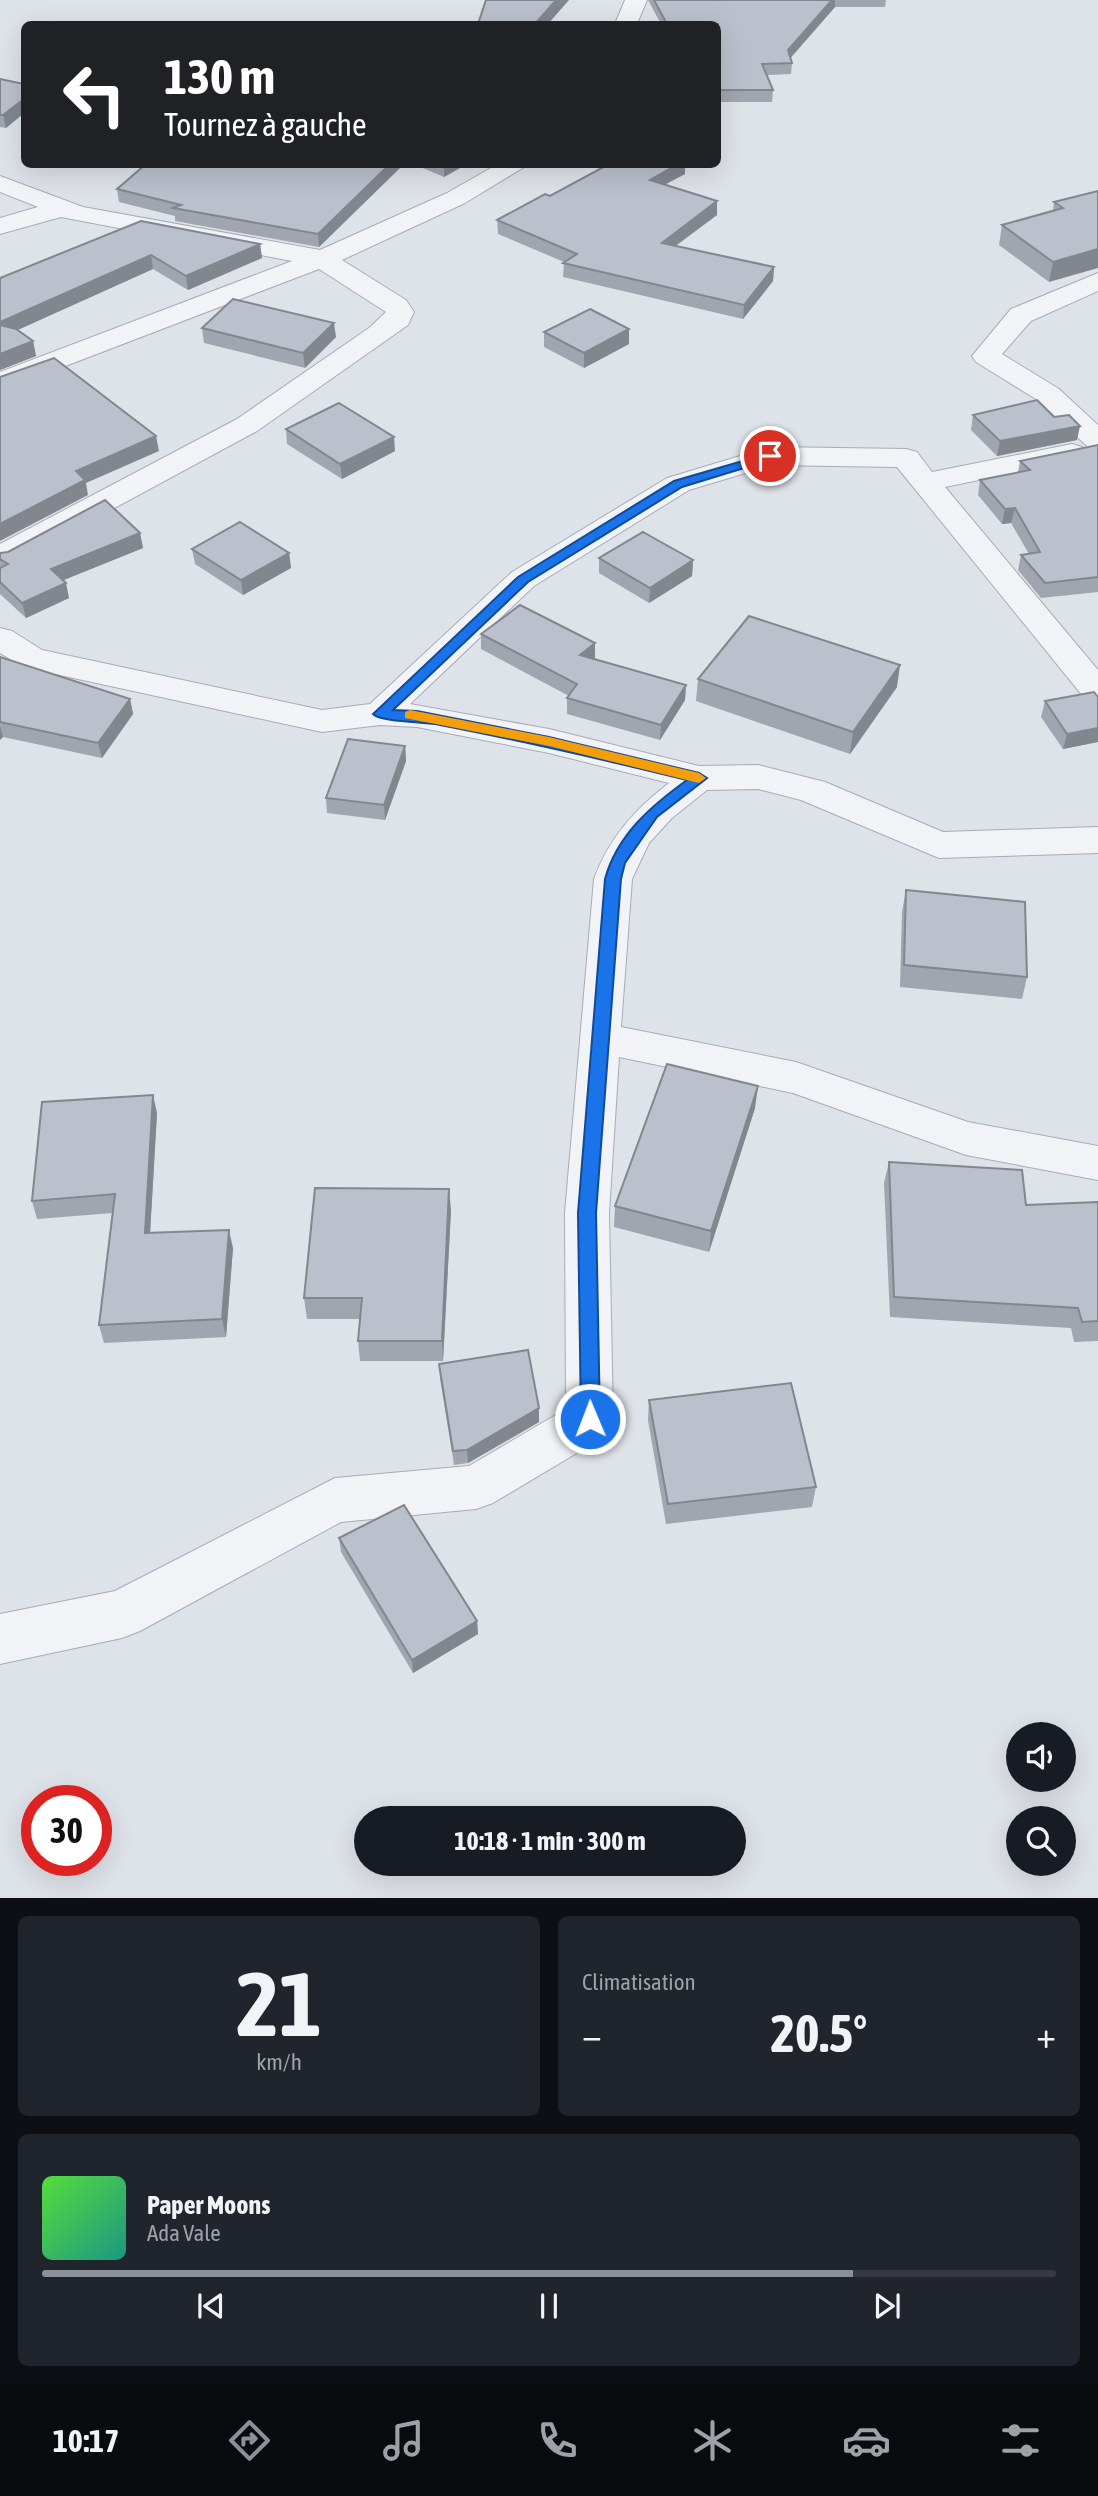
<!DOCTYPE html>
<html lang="fr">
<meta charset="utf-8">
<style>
:root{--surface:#171b24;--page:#20242c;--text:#f1f3f6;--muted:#9ea1a6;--line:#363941;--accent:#8c9099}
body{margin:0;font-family:"Asap Condensed",sans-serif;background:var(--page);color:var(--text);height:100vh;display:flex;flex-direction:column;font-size:26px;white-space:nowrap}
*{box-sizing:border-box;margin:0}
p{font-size:23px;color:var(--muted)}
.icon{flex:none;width:38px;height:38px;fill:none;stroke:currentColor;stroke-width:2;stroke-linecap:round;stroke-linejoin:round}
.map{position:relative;height:1898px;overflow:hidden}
.details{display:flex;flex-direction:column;gap:18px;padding:18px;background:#0d0f14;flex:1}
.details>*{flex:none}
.guide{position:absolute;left:21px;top:21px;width:700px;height:147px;border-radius:10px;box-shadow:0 7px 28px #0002;background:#202124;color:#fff;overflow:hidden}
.tools{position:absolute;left:1006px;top:1722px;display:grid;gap:14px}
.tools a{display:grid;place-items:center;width:70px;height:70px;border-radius:50%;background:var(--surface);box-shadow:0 7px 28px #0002;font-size:35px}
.speed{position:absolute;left:21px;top:1785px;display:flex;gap:14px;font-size:35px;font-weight:700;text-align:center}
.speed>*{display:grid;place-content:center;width:91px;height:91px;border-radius:50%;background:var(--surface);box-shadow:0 7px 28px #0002;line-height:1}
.speed .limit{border:10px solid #d22;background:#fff;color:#111}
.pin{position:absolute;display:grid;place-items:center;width:60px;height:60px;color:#fff;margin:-30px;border:4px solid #fff;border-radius:50%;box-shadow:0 2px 7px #0007}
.me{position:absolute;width:77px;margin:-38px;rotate:359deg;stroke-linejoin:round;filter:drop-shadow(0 0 5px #0008)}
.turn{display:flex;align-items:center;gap:24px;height:147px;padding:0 28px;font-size:32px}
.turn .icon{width:91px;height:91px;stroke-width:2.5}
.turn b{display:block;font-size:49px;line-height:60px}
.big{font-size:52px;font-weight:700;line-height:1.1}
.details .card{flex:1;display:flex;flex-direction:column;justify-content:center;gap:10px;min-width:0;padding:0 24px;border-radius:10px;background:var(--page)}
.details .dial{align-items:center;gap:0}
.dial b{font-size:91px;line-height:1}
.song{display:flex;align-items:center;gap:21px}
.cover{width:84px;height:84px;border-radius:10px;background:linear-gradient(135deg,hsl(110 70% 55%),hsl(170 70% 35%))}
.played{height:7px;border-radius:4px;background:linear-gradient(90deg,var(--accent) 80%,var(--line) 80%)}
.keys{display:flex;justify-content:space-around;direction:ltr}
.heat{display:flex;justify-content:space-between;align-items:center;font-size:38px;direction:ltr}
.details .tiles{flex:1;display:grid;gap:18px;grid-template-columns:1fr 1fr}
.card:last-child{grid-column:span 2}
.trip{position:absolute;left:354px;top:1806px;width:392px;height:70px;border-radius:35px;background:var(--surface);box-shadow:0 7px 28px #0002;font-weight:700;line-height:70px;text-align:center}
.menu{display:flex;height:112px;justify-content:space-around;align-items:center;background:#090b0e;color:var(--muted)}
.menu .icon{width:49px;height:49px}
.menu .current{color:var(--accent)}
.menu b{font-size:32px;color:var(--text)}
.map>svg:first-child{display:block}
</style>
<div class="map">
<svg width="1098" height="1898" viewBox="0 0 1098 1898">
<rect width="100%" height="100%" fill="#dee2e9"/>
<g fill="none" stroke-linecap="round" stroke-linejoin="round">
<g stroke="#a6acb7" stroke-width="2">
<g id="minor">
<polygon points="625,0 647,0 637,24 615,24"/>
<polygon points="498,164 529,164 465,203 342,260 406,300 414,312 408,325 257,431 11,564 0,566 0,544 237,419 369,328 386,312 319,269 0,391 0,372 292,261 61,217 0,234 0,218 38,207 0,192 0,176 83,207 320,250 447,193"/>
<polygon points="1098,273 1098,291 1031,321 1002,354 1059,389 1098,425 1098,450 1088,447 1039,401 976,362 972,356 1011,309"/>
<path d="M 1072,444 L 1082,447 L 1087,453 L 1082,459 L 945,487 L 1098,670 L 1098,703 L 1086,700 L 897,467 L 772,465 L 689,490 L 534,586 L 410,704 L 549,729 L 699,766 L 758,765 L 825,782 L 943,832 L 1098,827 L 1098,853 L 939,858 L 801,800 L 758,789 L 707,790 L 672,818 L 649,843 L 632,879 L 621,1027 L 796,1062 L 968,1122 L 1098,1146 L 1098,1180 L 966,1155 L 793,1093 L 619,1057 L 609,1213 L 613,1420 L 607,1435 L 493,1503 L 476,1509 L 341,1522 L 140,1631 L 122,1638 L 0,1664 L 0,1614 L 115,1591 L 335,1478 L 469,1466 L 566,1409 L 565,1213 L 594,879 C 609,838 635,809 669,783 L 549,753 L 417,727 L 380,725 L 322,732 L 32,669 L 20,665 L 0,653 L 0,628 L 12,631 L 42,650 L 322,710 L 370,704 L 512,572 L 667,478 L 770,447 L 906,449 L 917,452 L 932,472 Z"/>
</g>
</g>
<use href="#minor" fill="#f1f3f7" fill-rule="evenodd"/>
</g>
<g fill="#a0a5af">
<polygon points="648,0 886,0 885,7 835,7 790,58 792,63 791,74 767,75 773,90 772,102 718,102 718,24 661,24"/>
<polygon points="0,79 24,84 24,113 6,128 0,127"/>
<polygon points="146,164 404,164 319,247 175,221 175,216 119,202 117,189"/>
<polygon points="413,164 467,164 444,177"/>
<polygon points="685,174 665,184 717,215 676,246 774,267 773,281 743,319 563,277 564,262 498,234 497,220 550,196"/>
<polygon points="1098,191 1049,282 999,245 1002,225 1053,211 1054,202"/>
<polygon points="141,221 260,244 262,258 188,290 153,269 17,330 33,341 36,356 0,370 0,278"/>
<polygon points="202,328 336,337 305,368 204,343"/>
<polygon points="544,332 629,344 584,368 544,347"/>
<polygon points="973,415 1054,417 1077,440 997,456 971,430"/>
<polygon points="286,429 395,451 342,479 287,444"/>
<polygon points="1098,445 1098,592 1041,598 1018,570 1021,555 1029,554 1011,523 1002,524 978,495 980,480 1018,473 1020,461"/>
<polygon points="140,533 143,548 63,580 69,598 26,618 0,594 0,553"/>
<polygon points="192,549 289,553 291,568 243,595 195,564"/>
<polygon points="599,558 693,560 692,576 649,603 599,573"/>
<polygon points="481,634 595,643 594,659 686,685 685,700 660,740 567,714 567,698 569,696 481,649"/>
<polygon points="0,657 130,699 133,714 102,758 3,737 0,740"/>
<polygon points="698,679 897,687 850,754 696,701"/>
<polygon points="1098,697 1098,742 1063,749 1041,717 1045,701"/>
<polygon points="405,746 406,761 385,820 327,813 326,798"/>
<polygon points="906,890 1027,977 1022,999 900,987 902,912"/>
<polygon points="755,1108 709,1252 614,1227 615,1206"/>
<polygon points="157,1113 150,1233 233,1248 226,1337 104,1343 99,1325 113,1213 37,1219 32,1201"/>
<polygon points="889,1162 1026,1205 1098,1202 1098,1341 1074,1342 1071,1328 890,1317 884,1183"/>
<polygon points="451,1210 443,1361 360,1361 358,1341 360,1319 307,1319 304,1298"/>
<polygon points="439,1364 539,1408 539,1422 468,1463 454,1465 440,1378"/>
<polygon points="649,1400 816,1487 812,1507 666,1524 648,1420"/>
<polygon points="339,1538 477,1621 478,1634 413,1673 341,1552"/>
</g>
<g fill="#82868f">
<polygon points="556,0 569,0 548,24 535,24"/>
<polygon points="832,0 835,0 835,7 787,62 788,50"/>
<polygon points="24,99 24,113 6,128 3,115"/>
<polygon points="390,164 404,164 319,247 318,234"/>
<polygon points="444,164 467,164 444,177"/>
<polygon points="678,164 685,164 685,174 649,193 650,180"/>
<polygon points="717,201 717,215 661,256 662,243"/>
<polygon points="260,244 262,258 188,290 186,276"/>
<polygon points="1098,249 1098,268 1049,282 1053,262"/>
<polygon points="151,255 153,269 0,338 0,322"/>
<polygon points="774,267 773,281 743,319 744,305"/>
<polygon points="334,323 336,337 305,368 303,353"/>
<polygon points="629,329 629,344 584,368 584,353"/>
<polygon points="33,341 36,356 0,370 0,354"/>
<polygon points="1080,426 1077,440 997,456 1000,441"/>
<polygon points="156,436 159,451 86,483 88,495 0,541 0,524 76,471"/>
<polygon points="394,437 395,451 342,479 340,464"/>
<polygon points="1015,508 1011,523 1002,524 1005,509"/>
<polygon points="140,533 143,548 54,584 51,569"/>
<polygon points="289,553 291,568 243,595 241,580"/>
<polygon points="693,560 692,576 649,603 650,588"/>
<polygon points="66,583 69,598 26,618 22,603"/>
<polygon points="595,643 595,658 579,670 580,655"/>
<polygon points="900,665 897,687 850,754 853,732"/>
<polygon points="686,685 685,700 660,740 661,725"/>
<polygon points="130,699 133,714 102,758 98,743"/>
<polygon points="0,726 3,737 0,740"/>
<polygon points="1098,728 1098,742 1063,749 1067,734"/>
<polygon points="405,746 406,761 385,820 384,805"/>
<polygon points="758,1086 755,1108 709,1252 711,1231"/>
<polygon points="153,1095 157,1113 149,1251 145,1233"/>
<polygon points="449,1189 451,1210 443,1361 442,1341"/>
<polygon points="229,1230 233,1248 226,1337 222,1319"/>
<polygon points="539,1408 539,1422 468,1463 467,1450"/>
<polygon points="477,1621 478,1634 413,1673 412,1660"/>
</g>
<g fill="#bac0cc" stroke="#82868f" stroke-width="2">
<polygon points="486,0 556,0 535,24 478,24"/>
<polygon points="654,0 832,0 788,50 792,63 762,64 773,90 718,90 718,24 667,24"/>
<polygon points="0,79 24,84 24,99 3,115 0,115"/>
<polygon points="146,164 390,164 318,234 173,208 181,205 117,189"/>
<polygon points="609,164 678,164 650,180 717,201 662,243 774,267 744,305 563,263 577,254 497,220 545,194 550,196"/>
<polygon points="1098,191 1098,249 1053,262 1002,225 1063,208 1054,202"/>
<polygon points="141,221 260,244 186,276 151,255 0,322 0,278"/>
<polygon points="233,299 334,323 303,353 202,328"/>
<polygon points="590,309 629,329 584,353 544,332"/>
<polygon points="0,325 16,329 33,341 0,354"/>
<polygon points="54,358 156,436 76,471 85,480 0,524 0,377"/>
<polygon points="1037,400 1054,417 1069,415 1080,426 1000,441 973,415"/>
<polygon points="339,403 394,437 340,464 286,429"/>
<polygon points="1098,445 1098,577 1045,583 1021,555 1040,552 1015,508 1005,509 980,480 1030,470 1020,461"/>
<polygon points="105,500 140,533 51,569 66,583 22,603 0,582 0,568 8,564 0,559 0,553 8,552"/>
<polygon points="240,522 289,553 241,580 192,549"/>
<polygon points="643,532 693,560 650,588 599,558"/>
<polygon points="520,605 595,643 580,655 686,685 661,725 567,698 577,684 481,634"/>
<polygon points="749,616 900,665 853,732 698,679"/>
<polygon points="0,657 130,699 98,743 0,722"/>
<polygon points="1094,692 1098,697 1098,728 1067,734 1045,701"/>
<polygon points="348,739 405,746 384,805 326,798"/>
<polygon points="906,890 1025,902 1027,977 904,965"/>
<polygon points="667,1064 758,1086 711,1231 615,1206"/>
<polygon points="153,1095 145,1233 229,1230 222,1319 99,1325 115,1194 32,1201 42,1102"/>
<polygon points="889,1162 1022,1170 1026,1205 1098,1202 1098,1321 1082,1322 1078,1308 894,1297"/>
<polygon points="315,1188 449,1189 442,1341 358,1341 362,1298 304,1298"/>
<polygon points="528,1350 539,1408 467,1450 453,1451 439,1364"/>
<polygon points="791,1383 816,1487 668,1504 649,1400"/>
<polygon points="404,1505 477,1621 412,1660 339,1538"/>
</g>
<path fill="#1a73e8" stroke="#114b97" stroke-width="2" d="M 770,453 L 774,454 L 774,459 L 682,487 L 528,582 L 393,710 L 417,711 L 549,737 L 699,773 L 707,778 L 657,817 L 625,863 L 621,879 L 596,1213 L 600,1419 L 597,1426 L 590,1428 L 584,1426 L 581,1419 L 578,1213 L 605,879 C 617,835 651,806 687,780 C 605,760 523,741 440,725 C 426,722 380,722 373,714 L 518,577 L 674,481 Z"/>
<polygon fill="#f59e0b" points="410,710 549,737 699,773 706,778 699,783 549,746 405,718 405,712"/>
</svg>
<div class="tools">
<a><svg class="icon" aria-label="sound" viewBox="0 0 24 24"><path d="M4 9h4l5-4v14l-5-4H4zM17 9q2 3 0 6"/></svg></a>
<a><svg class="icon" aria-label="search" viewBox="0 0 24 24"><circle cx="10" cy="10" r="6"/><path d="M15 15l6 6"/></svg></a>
</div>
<div class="speed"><div class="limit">30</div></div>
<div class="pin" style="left:770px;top:456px;background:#d93025"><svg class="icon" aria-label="arrive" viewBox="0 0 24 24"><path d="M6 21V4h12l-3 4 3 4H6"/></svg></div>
<svg class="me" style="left:590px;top:1419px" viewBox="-20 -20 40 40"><circle r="17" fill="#1a73e8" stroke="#fff" stroke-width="3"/><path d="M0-11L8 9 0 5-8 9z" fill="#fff"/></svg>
<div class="trip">10:18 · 1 min · 300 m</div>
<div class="guide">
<div class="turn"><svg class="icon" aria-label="left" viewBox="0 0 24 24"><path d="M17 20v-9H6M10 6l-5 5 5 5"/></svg><div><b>130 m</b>Tournez à gauche</div></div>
</div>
</div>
<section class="details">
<div class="tiles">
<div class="card dial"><b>21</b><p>km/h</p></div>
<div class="card"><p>Climatisation</p>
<div class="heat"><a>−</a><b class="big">20.5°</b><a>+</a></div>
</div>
<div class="card">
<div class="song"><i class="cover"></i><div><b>Paper Moons</b><p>Ada Vale</p></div></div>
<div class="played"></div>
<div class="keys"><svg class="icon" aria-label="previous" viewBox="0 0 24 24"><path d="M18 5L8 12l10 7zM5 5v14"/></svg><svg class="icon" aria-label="pause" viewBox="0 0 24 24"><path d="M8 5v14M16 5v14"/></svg><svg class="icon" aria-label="next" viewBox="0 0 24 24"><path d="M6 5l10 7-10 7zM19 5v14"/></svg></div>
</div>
</div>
</section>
<nav class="menu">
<b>10:17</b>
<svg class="icon current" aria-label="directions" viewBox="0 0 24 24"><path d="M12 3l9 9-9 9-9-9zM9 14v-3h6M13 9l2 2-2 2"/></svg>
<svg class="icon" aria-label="music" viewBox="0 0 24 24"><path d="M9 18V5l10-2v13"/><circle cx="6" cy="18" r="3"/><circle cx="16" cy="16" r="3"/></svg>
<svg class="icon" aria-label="phone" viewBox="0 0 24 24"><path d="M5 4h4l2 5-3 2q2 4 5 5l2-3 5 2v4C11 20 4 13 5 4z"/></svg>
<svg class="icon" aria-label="climate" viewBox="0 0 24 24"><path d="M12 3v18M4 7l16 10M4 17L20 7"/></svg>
<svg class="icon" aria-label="car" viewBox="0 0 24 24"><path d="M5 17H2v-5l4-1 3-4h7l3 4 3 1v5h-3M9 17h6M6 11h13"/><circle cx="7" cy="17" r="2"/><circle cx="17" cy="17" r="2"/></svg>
<svg class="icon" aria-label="filters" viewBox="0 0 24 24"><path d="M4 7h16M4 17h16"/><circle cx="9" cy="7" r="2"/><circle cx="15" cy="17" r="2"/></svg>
</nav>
